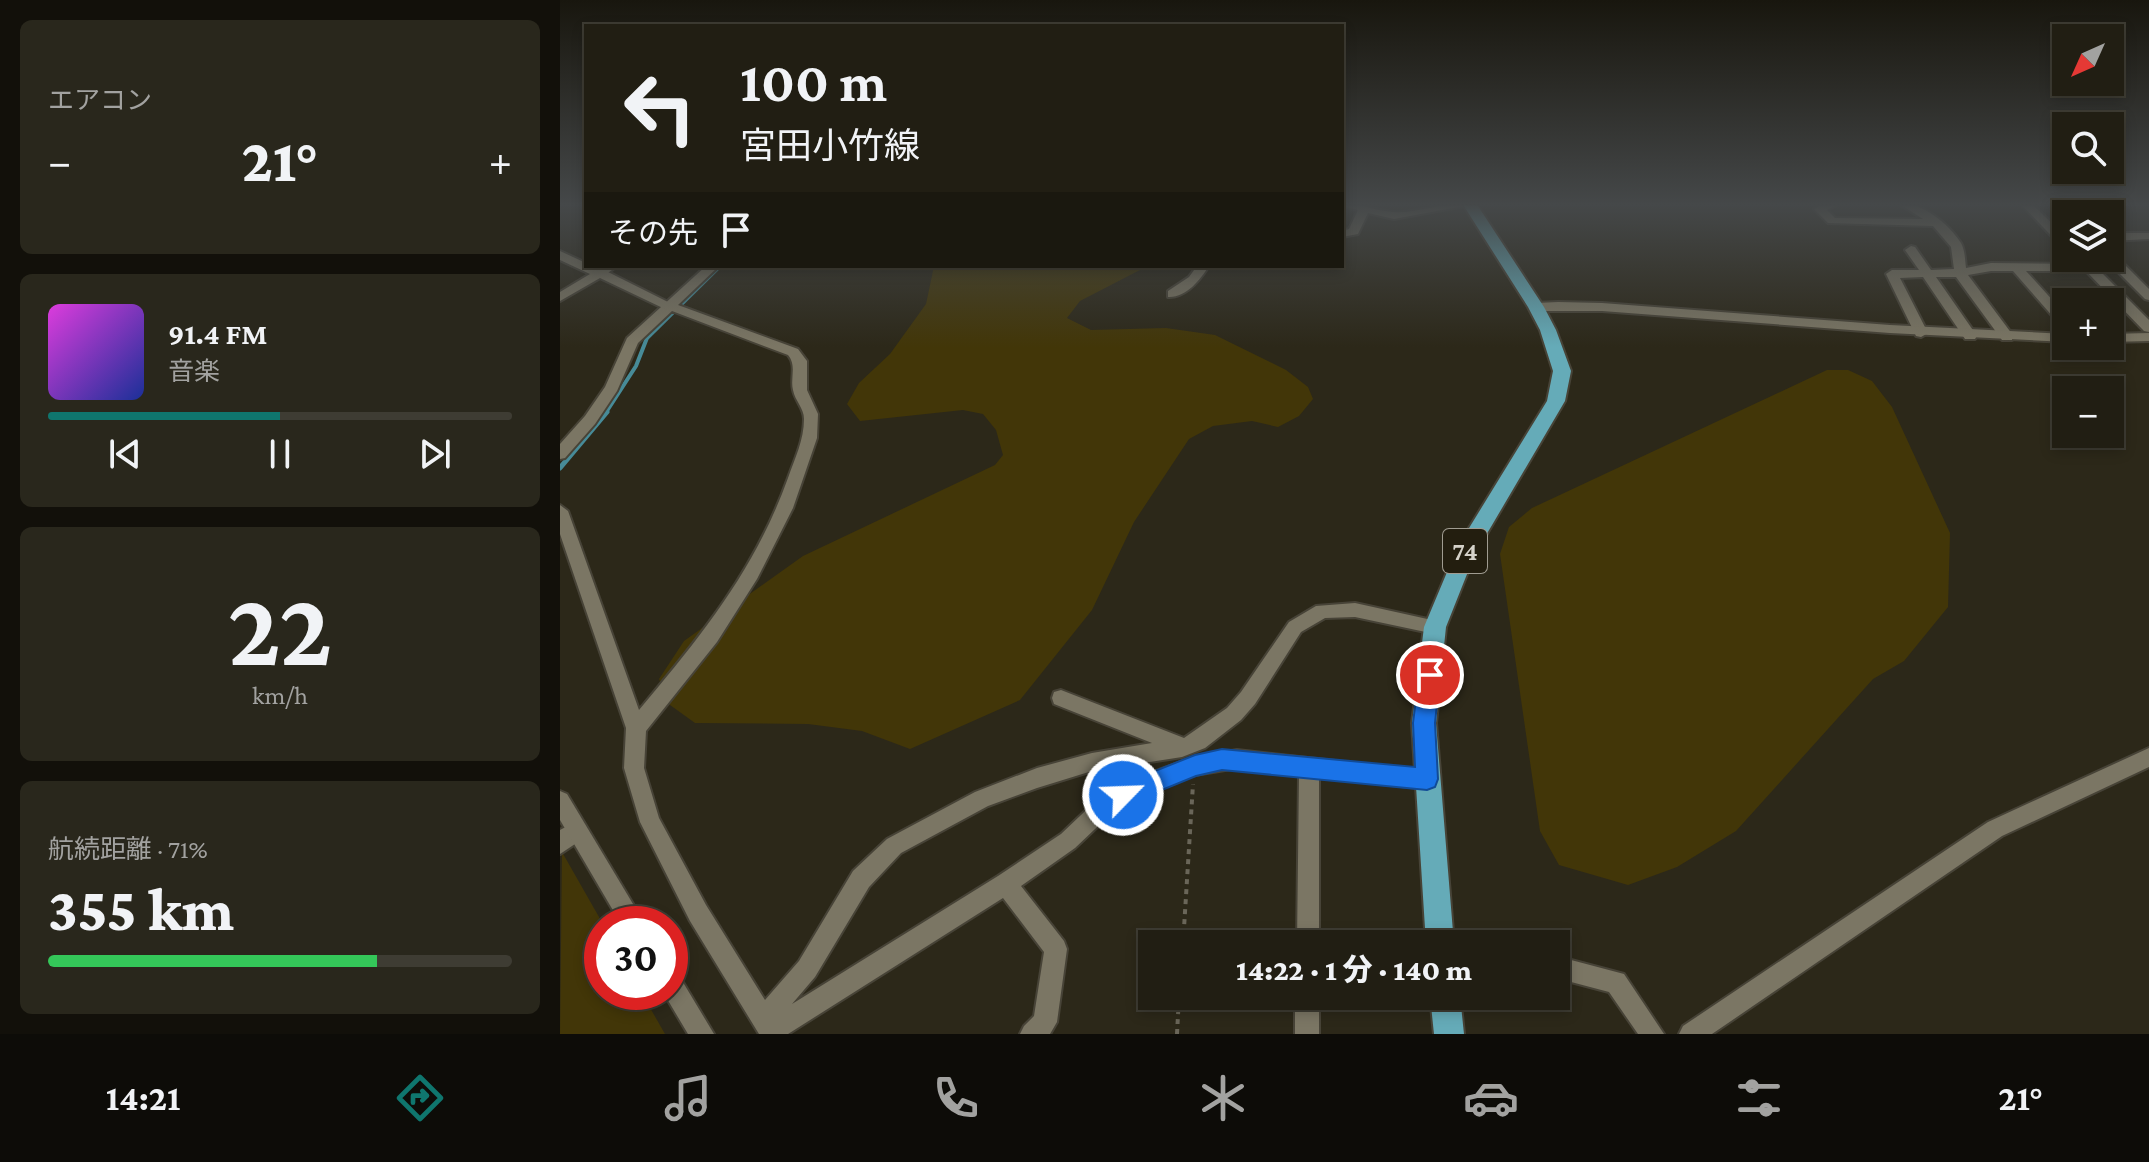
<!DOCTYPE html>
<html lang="ja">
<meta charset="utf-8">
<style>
:root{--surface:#211e13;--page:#29271c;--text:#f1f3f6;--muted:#a2a2a0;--line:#3e3c33;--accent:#0f766e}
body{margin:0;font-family:"Crimson Pro","Noto Sans JP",serif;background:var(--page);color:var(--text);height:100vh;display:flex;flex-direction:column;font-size:30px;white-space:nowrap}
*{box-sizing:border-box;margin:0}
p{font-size:26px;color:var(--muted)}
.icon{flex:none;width:44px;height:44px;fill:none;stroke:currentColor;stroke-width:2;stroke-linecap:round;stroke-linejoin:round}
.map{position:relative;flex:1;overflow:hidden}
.details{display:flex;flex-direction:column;gap:20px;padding:20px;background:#12100a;width:560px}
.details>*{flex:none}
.guide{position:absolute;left:24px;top:24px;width:760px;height:244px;border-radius:0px;box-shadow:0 4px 12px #0003,0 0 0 2px var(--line);background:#211e13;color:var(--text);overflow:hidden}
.needle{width:52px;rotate:225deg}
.buttons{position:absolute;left:1492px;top:24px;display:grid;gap:16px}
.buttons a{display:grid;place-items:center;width:72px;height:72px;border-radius:0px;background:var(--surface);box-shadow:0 4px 12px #0003,0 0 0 2px var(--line);font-size:40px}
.speed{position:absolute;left:24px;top:906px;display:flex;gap:16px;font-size:40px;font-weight:700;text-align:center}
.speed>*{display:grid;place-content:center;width:104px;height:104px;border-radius:50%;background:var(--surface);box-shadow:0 4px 12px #0003,0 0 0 2px var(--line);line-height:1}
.speed .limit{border:12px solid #d22;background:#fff;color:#111}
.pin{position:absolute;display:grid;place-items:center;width:68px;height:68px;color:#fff;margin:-34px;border:4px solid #fff;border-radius:50%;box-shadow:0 2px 8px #0007}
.me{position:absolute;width:88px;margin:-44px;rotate:66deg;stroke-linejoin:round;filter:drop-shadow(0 0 6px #0008)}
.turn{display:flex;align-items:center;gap:28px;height:168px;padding:0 24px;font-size:36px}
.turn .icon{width:104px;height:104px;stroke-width:2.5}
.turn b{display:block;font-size:56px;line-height:68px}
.then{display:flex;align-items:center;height:76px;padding:0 24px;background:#0003;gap:16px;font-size:30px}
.big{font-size:60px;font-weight:800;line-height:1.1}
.details .widget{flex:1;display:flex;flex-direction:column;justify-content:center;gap:12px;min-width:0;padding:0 28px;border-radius:12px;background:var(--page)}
.details .dial{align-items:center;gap:0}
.dial b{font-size:104px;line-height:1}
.song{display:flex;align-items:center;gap:24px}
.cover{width:96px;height:96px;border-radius:12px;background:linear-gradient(135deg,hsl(300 70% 55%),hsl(230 70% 35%))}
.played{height:8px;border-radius:4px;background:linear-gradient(90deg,var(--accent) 50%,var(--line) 50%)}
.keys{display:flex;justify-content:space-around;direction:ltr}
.heat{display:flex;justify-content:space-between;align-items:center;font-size:44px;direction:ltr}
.charge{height:12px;border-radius:6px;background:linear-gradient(90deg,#34c759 71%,var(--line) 0)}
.trip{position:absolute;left:578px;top:930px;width:432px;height:80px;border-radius:0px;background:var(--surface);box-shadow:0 4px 12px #0003,0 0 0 2px var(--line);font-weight:800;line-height:80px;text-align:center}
.dock{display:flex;height:128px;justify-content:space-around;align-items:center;background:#0d0c08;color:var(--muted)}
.dock .icon{width:56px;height:56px}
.dock .active{color:var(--accent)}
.dock b{font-size:36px;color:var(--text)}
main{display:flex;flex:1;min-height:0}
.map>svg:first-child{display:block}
</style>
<main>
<section class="details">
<div class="widget"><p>エアコン</p>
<div class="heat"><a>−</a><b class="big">21°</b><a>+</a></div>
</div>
<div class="widget">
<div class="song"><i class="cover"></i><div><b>91.4 FM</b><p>音楽</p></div></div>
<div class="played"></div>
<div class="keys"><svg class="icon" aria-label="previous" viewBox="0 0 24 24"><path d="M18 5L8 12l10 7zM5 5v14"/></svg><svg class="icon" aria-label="pause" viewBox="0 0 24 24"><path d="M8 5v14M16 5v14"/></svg><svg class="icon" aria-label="next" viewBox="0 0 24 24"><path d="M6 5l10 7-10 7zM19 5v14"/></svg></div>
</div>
<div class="widget dial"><b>22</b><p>km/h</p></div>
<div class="widget"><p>航続距離 · 71%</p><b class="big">355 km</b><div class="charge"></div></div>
</section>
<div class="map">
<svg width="1589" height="1034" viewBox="0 0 1589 1034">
<rect width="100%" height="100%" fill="#2c2819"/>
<g fill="#423608">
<polygon points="374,266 582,266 580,270 520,301 507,318 531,330 606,328 655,335 726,370 748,387 753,399 739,416 718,427 692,421 653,426 629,439 574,522 532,610 460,700 350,749 302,731 248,724 135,723 110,705 99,679 124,641 243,556 435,465 443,455 436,430 423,414 403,410 300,421 287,404 299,383 330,354 366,304"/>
<polygon points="1267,370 1288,370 1312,381 1332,407 1390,533 1388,607 1344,661 1313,679 1176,831 1117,867 1068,885 999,865 980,831 940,554 949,527 972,508"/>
<polygon points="2,852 43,924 42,992 81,992 105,1034 0,1034"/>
</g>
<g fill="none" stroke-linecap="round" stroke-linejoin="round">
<polyline stroke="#478b98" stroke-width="4" points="45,414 76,366 87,338 160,266"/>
<polyline stroke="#478b98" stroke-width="5" points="0,468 47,412"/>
<g stroke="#474337" stroke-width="4">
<g id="minor">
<path d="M 782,203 C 800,203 815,211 833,212 C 855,214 883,202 910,203 L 904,206 L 834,219 L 808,213 L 798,234 L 782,237 L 782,231 L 789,229 L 798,210 L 782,206 Z"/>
<path d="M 1265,203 L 1280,203 L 1267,210 L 1275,218 L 1363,219 L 1338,203 C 1362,202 1388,223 1401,243 C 1405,250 1405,260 1406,268 L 1431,263 L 1522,264 L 1527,261 L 1533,264 L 1550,264 L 1548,258 L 1557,257 L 1589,289 L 1589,300 L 1585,299 L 1558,272 L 1540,271 L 1589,320 L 1589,332 L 1584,331 L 1526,271 L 1466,271 L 1506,315 L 1506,327 L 1501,326 L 1453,271 L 1431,271 L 1408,275 L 1452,334 L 1452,340 L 1442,340 L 1396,277 L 1376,277 L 1417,336 L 1415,339 L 1405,339 L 1363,277 L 1340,278 L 1368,333 L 1361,337 L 1356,336 L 1326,274 L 1332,270 L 1359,270 L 1345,250 L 1351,246 L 1355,247 L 1371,270 L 1394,269 L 1391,247 L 1373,226 L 1268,223 L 1254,209 Z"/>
<polygon points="1460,203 1471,203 1506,237 1506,248 1502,247"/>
<polygon points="1489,203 1500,203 1512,214 1502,216"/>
<polygon points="1550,233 1589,233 1589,239 1550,241"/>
<polygon points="43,266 57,266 44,276 36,276 36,270"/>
<path d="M 146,266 L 159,266 L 118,305 L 238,349 L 247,361 L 247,390 L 258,414 L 257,438 L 233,508 L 197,579 L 157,642 L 86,731 L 84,768 L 99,818 L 146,905 L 205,1000 L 239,961 L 293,871 L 327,839 L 415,792 L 477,768 L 532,753 L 592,743 L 494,704 L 492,698 L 494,692 L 501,690 L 624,738 L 667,708 L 681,692 L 729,622 L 756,606 L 795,603 L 881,622 L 884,627 L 881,632 L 875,634 L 795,617 L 765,618 L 741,632 L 695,704 L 681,720 L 645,748 L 622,757 L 532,771 L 477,788 L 428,806 L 341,853 L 309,887 L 255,977 L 232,1004 L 438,876 L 501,834 L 541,796 L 571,780 L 635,757 L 677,750 L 874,772 L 877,779 L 874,786 L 867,789 L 759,777 L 759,944 L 737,944 L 739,775 L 677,768 L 635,775 L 584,794 L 555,810 L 515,848 L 461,886 L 504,941 L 507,949 L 497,1022 L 490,1034 L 460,1034 L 464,1026 L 474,1016 L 484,952 L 443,898 L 228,1034 L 199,1034 L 130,921 L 80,822 L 64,768 L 66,728 L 0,534 L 0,505 L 8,511 L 79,710 C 141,636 195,570 228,478 C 235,458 244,440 244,419 C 244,408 235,401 233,390 C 230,378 237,366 228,355 L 112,311 L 78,343 L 57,391 L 35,424 L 5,458 L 0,459 L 0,444 L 25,416 L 45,387 L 67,338 Z"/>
<path d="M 637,266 L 649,266 C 640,280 626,298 608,297 L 608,291 L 629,277 Z"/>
<polygon points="1589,748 1589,767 1442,836 1152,1034 1119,1034 1123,1026 1428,822"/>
<polygon points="17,821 24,824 27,831 24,838 0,854 0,830"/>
<polygon points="996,956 1064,974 1104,1034 1078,1034 1049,992 996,978"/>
<rect x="735" y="996" width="24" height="38"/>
</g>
</g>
<g stroke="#474337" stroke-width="4">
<g id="tertiary">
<polygon points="0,251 26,263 26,266 44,270 118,307 117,310 107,310 40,278 0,301 0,292 30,274 0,260"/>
<polygon points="998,302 1042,303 1330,325 1506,334 1506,342 1330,333 1042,311 976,311 970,307 976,303"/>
<polygon points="1589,333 1589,341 1550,342 1550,334"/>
<polygon points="0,791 7,794 85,924 61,924 0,820"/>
<polygon points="110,970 118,974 154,1034 128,1034 103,992 110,992"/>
</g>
</g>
<g stroke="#474337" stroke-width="4">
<g id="primary">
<polygon points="902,203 916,203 984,307 996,330 1011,371 1005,401 915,554 886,627 876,723 894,944 866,944 852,723 864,627 898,546 987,401 993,371 980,330 968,307"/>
<polygon points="870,996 900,996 904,1034 874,1034"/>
</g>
</g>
<g stroke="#6a6659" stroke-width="4" stroke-dasharray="5 5" stroke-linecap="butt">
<polyline points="623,944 633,784"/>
<polyline points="617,1034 619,996"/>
</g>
<use href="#minor" fill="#7b7664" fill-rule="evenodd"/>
<use href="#tertiary" fill="#7b7664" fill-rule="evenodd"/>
<use href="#primary" fill="#65abb8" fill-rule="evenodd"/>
</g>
<linearGradient id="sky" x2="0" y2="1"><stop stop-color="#18160e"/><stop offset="0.59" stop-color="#454849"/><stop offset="1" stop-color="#454849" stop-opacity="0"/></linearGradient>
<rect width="1589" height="347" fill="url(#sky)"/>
<polygon fill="#1a73e8" stroke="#114b97" stroke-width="2" points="870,666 877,668 880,675 875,723 878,779 875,787 867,790 662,770 636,776 563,806 555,803 552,795 555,787 635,755 662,749 855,767 853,723 859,675 862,668"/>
<g text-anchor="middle" stroke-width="8" stroke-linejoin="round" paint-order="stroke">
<rect fill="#231e0f" stroke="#a09c91" stroke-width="2" x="883" y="529" width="44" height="44" rx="6"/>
<g font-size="26" font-weight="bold" fill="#d5d2c9">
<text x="905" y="560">74</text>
</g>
</g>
</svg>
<div class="buttons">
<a><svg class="needle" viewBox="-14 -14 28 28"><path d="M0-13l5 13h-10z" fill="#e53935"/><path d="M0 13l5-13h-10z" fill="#a2a2a0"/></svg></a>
<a><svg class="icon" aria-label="search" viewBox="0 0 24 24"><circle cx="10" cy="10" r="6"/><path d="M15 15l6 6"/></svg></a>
<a><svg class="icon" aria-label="layers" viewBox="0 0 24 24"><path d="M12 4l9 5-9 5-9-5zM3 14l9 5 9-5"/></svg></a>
<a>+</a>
<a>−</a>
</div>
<div class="speed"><div class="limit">30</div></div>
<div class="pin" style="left:870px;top:675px;background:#d93025"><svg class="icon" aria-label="arrive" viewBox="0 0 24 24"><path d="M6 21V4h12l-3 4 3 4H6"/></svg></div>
<svg class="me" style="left:563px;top:795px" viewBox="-20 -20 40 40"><circle r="17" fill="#1a73e8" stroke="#fff" stroke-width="3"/><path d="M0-11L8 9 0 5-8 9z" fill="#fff"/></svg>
<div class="trip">14:22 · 1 分 · 140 m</div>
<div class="guide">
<div class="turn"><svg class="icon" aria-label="left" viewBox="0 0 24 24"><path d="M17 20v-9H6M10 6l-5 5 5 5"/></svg><div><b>100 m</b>宮田小竹線</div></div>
<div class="then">その先<svg class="icon" aria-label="arrive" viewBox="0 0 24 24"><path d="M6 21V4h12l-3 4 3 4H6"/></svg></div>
</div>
</div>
</main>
<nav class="dock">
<b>14:21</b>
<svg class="icon active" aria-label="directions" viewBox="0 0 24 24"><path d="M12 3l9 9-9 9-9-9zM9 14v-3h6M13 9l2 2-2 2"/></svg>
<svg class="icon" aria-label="music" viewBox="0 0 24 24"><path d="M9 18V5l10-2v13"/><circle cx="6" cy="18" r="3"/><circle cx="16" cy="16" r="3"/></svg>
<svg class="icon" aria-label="phone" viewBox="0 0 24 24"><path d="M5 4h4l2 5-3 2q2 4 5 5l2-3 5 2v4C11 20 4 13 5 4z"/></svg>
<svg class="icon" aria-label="climate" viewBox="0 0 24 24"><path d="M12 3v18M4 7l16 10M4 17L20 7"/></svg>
<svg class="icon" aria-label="car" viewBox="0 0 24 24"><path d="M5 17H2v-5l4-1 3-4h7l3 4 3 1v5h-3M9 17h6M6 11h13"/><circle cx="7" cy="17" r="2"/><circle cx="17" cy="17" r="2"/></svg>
<svg class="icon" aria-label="filters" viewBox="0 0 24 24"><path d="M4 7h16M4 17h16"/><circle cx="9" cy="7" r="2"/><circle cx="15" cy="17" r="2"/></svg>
<b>21°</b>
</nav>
